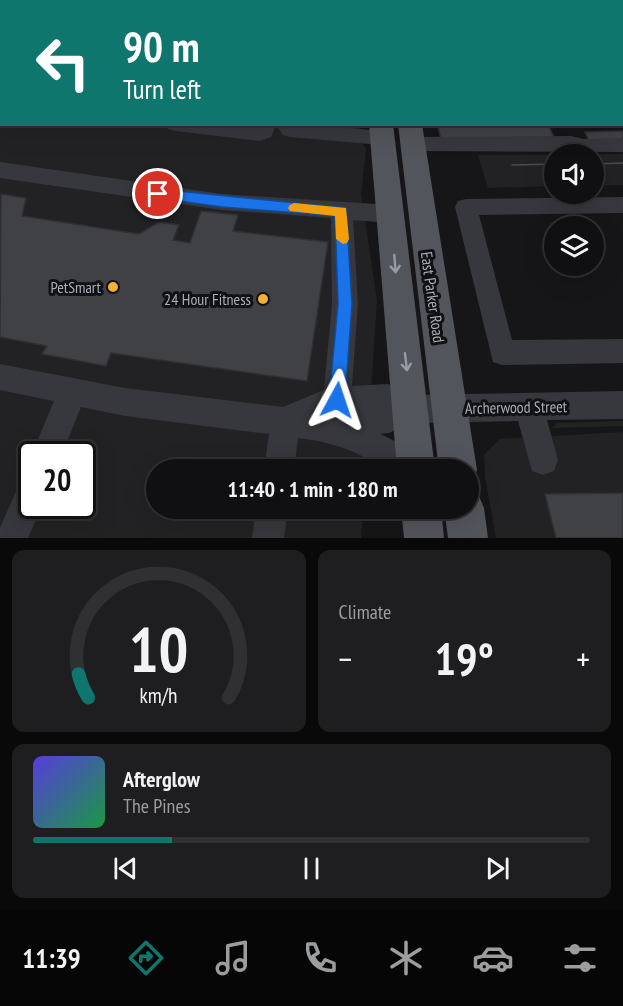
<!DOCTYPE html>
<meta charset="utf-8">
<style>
:root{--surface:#101012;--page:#1e1e20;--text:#f1f3f6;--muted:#9c9d9f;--line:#303032;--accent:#0f766e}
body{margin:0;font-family:"PT Sans Narrow",sans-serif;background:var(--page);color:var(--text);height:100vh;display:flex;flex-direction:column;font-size:22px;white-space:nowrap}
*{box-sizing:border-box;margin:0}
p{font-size:20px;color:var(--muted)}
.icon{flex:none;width:33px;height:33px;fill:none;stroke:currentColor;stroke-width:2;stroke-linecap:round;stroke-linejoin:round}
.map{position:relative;height:538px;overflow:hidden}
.panel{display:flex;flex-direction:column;gap:12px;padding:12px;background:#09090a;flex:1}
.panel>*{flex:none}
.banner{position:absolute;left:0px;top:0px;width:624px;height:126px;box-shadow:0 6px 24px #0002,0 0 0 2px var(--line);background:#0f766e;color:#fff;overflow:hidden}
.buttons{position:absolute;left:544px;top:144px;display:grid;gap:12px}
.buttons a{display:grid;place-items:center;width:60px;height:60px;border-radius:50%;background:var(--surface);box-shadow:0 6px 24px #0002,0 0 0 2px var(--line);font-size:30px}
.speed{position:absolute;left:18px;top:441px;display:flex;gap:12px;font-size:30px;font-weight:700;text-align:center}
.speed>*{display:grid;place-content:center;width:78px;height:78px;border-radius:50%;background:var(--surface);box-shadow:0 6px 24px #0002,0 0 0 2px var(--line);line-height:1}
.speed .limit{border:3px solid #111;border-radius:9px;background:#fff;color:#111}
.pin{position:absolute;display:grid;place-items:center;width:51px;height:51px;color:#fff;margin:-26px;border:3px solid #fff;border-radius:50%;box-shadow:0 2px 6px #0007}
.me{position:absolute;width:66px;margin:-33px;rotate:5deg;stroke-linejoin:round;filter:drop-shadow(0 0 4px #0008)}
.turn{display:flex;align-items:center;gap:21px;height:126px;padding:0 24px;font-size:27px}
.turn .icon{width:78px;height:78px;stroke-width:2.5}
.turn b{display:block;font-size:42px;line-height:51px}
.big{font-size:45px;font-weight:700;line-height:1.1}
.panel .card{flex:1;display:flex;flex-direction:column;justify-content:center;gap:9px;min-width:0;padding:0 21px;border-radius:12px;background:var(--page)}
.panel .dial{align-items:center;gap:0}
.dial svg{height:156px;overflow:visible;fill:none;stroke:var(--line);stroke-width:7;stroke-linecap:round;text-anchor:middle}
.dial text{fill:var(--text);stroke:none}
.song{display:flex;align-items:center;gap:18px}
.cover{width:72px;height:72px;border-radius:9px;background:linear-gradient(135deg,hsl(250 70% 55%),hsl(140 70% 35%))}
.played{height:6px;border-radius:3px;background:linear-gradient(90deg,var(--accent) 25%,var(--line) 25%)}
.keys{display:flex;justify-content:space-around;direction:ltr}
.heat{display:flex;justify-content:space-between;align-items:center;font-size:33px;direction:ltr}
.panel .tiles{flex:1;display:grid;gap:12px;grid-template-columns:1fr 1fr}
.card:last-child{grid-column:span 2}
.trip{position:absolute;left:146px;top:459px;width:333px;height:60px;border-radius:30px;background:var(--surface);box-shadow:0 6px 24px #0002,0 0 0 2px var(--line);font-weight:700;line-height:60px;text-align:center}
.dock{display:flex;height:96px;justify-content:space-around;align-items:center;background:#060607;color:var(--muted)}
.dock .icon{width:42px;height:42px}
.dock .current{color:var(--accent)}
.dock b{font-size:27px;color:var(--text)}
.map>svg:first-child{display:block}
</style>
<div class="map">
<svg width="623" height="538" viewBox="0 0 623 538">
<rect width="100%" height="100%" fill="#161618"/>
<g fill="#222225" fill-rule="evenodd">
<path d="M 0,25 L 2,124 L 360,125 L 362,143 L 366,149 L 361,194 L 377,300 L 366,469 L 156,470 L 156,508 L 363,509 L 361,538 L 0,538 ZM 32,454 L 82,454 L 82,506 L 32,506 Z"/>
<polygon points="555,154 555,186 488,188 478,155 623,154 623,185 594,185 594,154"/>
<polygon points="623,432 623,538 496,538 485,477 484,455 500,439"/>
</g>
<polygon fill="#1e261f" points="623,421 623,426 552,428 557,423"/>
<g fill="#404145" stroke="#303034" stroke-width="1.5">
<polygon points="198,124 263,124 261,131"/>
<polygon points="548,125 554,137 441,139 438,127"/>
<polygon points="623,131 623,140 589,141 585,132"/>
<polygon points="1,194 26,198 22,216 139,234 159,222 179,225 173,240 190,243 201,211 238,215 233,231 328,242 307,381 111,353 106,366 42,354 47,346 0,337"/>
<polygon points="623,493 623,538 556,538 545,494"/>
</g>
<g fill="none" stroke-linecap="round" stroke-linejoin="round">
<g fill="#37383d" fill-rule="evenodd">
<rect x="622" y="18" width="1" height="10"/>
<rect x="0" y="36" width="2" height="10"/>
<rect x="622" y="58" width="1" height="10"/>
<rect x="0" y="66" width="2" height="10"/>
<polygon points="166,124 256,127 257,124 304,124 382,131 389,133 392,138 389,143 382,145 290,137 283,135 276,125 271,137 260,141 175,131 168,129"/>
<polygon points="571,136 584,139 623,138 623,152 413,151 406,149 403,144 406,139 413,137"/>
<path d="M 0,162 L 222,194 L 391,205 L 399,208 L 402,214 L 399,220 L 391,223 L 353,220 L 358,304 L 352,386 L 388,384 L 411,395 L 623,391 L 623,419 L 547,420 L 558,460 L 554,471 L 543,475 L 532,471 L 518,421 L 411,423 L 389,433 L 380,434 C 397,441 415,452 422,470 L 383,470 C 361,451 327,441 298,438 L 294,470 L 264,470 L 269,434 L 125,416 L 81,407 L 62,454 L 32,454 L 54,401 L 0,390 L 0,364 L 125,388 L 283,407 L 324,390 L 332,304 L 331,218 L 222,210 L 0,178 Z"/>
<polygon points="623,197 623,213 479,215 512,340 623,339 623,363 502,365 493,362 455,207 458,201 466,199"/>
<polygon points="32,476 32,506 42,506 28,538 0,538 0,528 21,480"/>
<polygon points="256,508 288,508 284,538 252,538"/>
</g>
<g fill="#53555c" fill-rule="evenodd">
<polygon points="0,0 145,0 2,2 0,7"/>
<polygon points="353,0 373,0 373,2 354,2"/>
<polygon points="378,0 398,0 398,2 379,2"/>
<polygon points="615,0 623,0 623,10 622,2 614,2"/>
<polygon points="369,124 393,124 435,470 397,470"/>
<polygon points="398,124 422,124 477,470 471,483 468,485 468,470 439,470"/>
<polygon points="468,490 478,494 484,508 488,538 448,538 444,508 468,508"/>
<polygon points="401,508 441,508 444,538 404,538"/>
</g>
<g stroke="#4a4c52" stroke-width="1.5">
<polyline points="594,164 623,163"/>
<polyline points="512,165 555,164"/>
</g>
</g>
<defs><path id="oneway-shaft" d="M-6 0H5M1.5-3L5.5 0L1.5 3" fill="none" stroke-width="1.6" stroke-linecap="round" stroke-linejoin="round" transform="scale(1.5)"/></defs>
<g stroke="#979ba6">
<use href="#oneway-shaft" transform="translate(395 264) rotate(85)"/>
<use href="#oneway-shaft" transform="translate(406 362) rotate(83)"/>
</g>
<polygon fill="#1a73e8" stroke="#114b97" stroke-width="1.5" points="158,189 346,208 352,304 345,400 343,406 337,408 332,406 329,400 338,304 335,216 222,207 158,198 151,194"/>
<polygon fill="#f59e0b" points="294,203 346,208 349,239 347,243 343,244 336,239 335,216 290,211 288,208 290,205"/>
<g fill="#f3b033" stroke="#111113" stroke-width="2">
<circle cx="113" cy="287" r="6"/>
<circle cx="263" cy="299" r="6"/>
</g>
<g text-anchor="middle" stroke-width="6" stroke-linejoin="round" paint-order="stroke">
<g font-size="16" fill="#a8adb8" stroke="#111113" text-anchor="end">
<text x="101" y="293">PetSmart</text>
<text x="251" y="305">24 Hour Fitness</text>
</g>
<g font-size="16" fill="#a8adb8" stroke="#111113">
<text transform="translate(433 297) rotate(82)" y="6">East Parker Road</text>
<text transform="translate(516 407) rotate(-1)" y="6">Archerwood Street</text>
</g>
</g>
</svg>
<div class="buttons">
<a><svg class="icon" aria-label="sound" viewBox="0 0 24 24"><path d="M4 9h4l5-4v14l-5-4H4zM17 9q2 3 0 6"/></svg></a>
<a><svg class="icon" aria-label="layers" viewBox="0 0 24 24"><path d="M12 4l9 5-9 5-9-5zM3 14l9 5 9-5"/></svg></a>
</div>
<div class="speed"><div class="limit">20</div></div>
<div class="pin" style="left:158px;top:194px;background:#d93025"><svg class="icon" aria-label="arrive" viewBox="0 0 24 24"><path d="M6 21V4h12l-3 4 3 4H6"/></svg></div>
<svg class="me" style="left:337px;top:400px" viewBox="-20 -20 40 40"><path d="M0-17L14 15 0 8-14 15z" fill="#1a73e8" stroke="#fff" stroke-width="4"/></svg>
<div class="trip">11:40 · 1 min · 180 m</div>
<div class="banner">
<div class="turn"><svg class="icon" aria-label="left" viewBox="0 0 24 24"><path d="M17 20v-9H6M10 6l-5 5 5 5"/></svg><div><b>90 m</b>Turn left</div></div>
</div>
</div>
<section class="panel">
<div class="tiles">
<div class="card dial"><svg viewBox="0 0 100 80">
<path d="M14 69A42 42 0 1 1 86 69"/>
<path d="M14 69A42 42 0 0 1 9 57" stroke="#0f766e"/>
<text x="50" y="56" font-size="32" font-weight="700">10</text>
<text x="50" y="72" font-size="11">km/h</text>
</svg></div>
<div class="card"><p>Climate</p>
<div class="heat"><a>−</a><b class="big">19°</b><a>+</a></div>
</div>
<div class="card">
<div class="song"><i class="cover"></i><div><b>Afterglow</b><p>The Pines</p></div></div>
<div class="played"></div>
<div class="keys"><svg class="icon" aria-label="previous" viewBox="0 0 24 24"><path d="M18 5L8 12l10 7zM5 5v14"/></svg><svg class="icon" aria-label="pause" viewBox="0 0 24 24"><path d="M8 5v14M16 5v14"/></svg><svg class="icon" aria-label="next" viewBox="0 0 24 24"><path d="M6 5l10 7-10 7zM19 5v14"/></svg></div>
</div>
</div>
</section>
<nav class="dock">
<b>11:39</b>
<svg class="icon current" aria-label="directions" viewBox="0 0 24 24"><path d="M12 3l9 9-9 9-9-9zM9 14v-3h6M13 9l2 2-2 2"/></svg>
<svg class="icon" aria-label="music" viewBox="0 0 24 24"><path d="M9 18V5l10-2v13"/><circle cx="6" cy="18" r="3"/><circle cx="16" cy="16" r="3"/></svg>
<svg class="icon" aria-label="phone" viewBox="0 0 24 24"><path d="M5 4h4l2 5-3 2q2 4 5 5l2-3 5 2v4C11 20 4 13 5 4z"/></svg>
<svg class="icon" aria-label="climate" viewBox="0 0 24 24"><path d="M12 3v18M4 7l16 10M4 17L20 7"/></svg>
<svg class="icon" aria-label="car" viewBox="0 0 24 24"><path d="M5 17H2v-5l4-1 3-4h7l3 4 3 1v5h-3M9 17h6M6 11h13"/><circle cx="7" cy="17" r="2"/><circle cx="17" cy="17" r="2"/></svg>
<svg class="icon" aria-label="filters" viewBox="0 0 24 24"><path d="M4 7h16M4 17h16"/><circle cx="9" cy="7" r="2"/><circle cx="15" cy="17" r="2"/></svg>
</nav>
